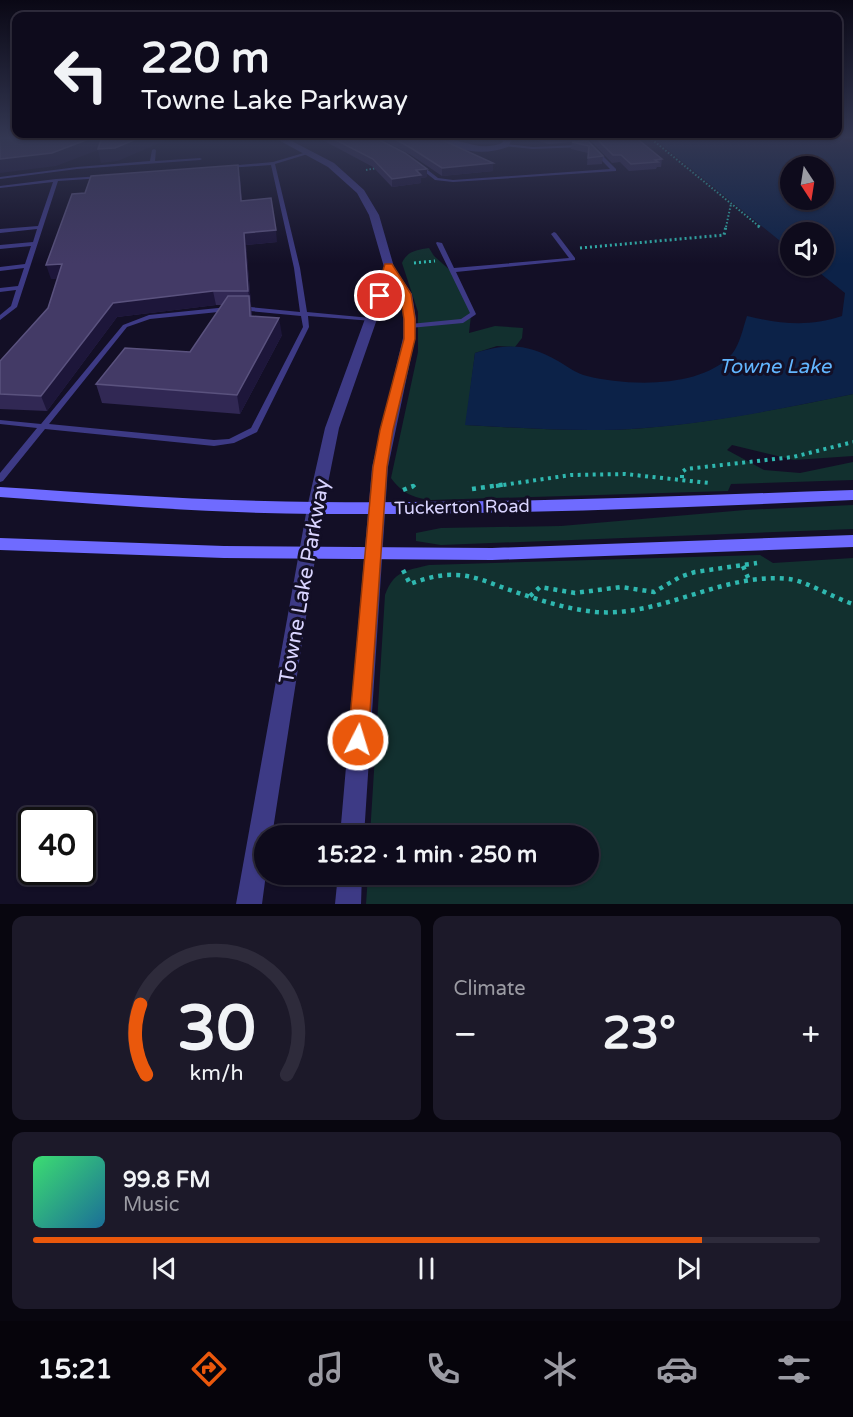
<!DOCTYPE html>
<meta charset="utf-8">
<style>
:root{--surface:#0e0b1c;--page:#1c1929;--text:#f1f3f6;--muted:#9b9ba3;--line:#2e2b3b;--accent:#ea580c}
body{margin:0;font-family:"Varela Round",sans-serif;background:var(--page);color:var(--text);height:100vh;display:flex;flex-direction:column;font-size:22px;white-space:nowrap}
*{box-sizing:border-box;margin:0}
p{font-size:20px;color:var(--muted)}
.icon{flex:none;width:33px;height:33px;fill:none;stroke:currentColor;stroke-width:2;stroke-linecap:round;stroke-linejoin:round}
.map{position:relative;height:904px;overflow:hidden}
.details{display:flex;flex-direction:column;gap:12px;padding:12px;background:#08060f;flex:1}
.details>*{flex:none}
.top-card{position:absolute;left:12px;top:12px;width:830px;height:126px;border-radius:12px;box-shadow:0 2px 4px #0004,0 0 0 2px var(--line);background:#0e0b1c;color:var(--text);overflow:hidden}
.needle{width:39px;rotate:168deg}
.buttons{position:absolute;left:780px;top:156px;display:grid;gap:12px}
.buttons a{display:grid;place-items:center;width:54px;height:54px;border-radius:50%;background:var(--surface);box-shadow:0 2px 4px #0004,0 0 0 2px var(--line);font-size:30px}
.speed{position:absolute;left:18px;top:807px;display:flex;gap:12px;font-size:30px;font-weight:700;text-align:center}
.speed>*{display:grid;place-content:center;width:78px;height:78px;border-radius:50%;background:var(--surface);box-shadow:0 2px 4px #0004,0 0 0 2px var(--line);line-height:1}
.speed .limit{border:3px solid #111;border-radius:9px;background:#fff;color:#111}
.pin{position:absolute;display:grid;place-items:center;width:51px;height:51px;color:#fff;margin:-26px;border:3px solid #fff;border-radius:50%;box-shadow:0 2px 6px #0007}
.me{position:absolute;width:66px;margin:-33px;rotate:5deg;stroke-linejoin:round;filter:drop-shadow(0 0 4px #0008)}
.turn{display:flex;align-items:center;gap:21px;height:126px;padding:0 30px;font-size:27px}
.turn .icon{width:78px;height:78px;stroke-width:2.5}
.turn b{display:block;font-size:42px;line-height:51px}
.big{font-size:45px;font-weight:700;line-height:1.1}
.details .tile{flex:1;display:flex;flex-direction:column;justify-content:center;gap:9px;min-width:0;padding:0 21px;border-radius:12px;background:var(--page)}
.details .dial{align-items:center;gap:0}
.dial svg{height:156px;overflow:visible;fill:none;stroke:var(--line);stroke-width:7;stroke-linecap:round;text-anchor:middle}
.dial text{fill:var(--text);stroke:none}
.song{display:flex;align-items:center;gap:18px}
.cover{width:72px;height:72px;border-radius:9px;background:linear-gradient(135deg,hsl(140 70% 55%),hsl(200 70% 35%))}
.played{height:6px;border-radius:3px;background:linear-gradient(90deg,var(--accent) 85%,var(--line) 85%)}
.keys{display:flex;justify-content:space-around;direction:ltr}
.heat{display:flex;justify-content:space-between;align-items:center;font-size:33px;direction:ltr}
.details .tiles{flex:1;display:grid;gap:12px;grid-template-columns:1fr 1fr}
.tile:last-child{grid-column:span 2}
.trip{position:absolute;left:254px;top:825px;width:345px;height:60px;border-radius:30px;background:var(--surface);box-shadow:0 2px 4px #0004,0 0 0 2px var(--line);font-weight:700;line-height:60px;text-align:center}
.dock{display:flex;height:96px;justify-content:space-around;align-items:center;background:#06040b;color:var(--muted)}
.dock .icon{width:42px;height:42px}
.dock .current{color:var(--accent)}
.dock b{font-size:27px;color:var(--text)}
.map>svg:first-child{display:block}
</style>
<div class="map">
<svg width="853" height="904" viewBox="0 0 853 904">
<rect width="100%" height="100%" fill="#130f26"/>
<g fill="#12302f">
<path d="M 429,248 L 434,256 L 452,272 L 472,307 L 469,333 L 495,326 L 523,328 L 522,338 L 515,347 L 497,346 L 475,353 L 466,425 C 525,428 586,433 645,428 C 715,422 785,408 853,394 L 853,456 L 794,460 L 732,445 L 727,450 L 764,470 L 800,473 L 853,462 L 853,480 L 731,484 L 728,491 L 431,500 C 413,498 402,493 391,478 L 418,352 L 418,312 L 402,263 C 407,251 417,250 429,248 Z"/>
<polygon points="853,505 853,529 441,545 416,541 416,533 441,528 561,526 745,510"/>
<path d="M 760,555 L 773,563 L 853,558 L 853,904 L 366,904 L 368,875 L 588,874 L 588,836 L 370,835 L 385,595 C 394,571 405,571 429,565 Z"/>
</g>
<path fill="#0c2248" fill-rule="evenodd" d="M 652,137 L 828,137 L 853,143 L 853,394 C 785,408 714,423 645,428 C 585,433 524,428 465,425 L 475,353 C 508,343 528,344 558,361 C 567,366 577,374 587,376 C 627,386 701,389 732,354 C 740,344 743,328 747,316 C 781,324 809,327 842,316 L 845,293 L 811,266 L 824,266 L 824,232 L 790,232 L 790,249 ZM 790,166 L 824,166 L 824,200 L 790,200 Z"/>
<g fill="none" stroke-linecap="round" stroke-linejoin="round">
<g stroke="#2fb8b0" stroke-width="2" stroke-dasharray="1.5 2" stroke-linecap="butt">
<polyline points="649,137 760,227"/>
<polyline points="366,170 377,168"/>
<polyline points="726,227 731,204"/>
</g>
<g stroke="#2fb8b0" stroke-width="3" stroke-dasharray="2 3" stroke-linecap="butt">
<polyline points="758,226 761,228"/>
<polyline points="580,248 724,235 726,226"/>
<polyline points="414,263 435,261"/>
</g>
<g stroke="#2fb8b0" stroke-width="4" stroke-dasharray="3 4.5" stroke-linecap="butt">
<polyline points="682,478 682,472 686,469 793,457 853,442"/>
<polyline points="496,486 571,475 625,474 709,483"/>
</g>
<g stroke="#2fb8b0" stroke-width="4.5" stroke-dasharray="4 5" stroke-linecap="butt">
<polyline points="472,489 507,484"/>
<polyline points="403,490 413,486 417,491"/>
<polyline points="743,566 749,580"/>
<path d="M 403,570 L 410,584 C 424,579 439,574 455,575 C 473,575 490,583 507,589 C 536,599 565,609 596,612 C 663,617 722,572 789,579 C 806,581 834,598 853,604"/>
<polyline points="530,596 540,587 575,593 621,587 654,592 680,577 695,572 757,563"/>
</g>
<g fill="#3d3a85" fill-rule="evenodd">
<polygon points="579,137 584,137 616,169 616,171 453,182 435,180 416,165 420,164 438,178 453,180 610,169"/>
<polygon points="505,144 533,147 582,145 584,146 582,147 533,149 503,146 503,144"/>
<polygon points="154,149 156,150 155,161 200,158 202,159 200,160 77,169 0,179 0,177 77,167 150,161 152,150"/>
<polygon points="307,152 311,153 275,164 300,268 307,312 371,318 373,319 373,321 308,316 309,327 257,432 234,443 214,446 45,429 3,481 0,482 0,473 37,428 0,424 0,420 41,424 123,325 149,315 228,307 231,309 228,311 150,319 127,327 49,424 214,440 229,439 251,428 303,327 301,316 240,310 237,308 240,306 300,312 294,268 271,165 227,168 225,167 227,166 273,162"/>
<polygon points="101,176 103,177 103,178 58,181 17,307 0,320 0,315 11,306 16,290 0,292 0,288 18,286 24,268 0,271 0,267 25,264 31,246 0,249 0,245 33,242 37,229 0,233 0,229 38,226 53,182 0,188 0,186 56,179"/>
<polygon points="554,232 556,233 575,258 575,260 456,272 476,314 475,315 463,323 410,328 407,326 410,324 461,319 470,313 436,243 437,242 442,243 454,268 569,258 551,234"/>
</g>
<path fill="#3d3a85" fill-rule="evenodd" d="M 435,137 C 460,137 477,153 502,143 L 503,141 L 499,137 L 508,137 L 511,141 L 508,147 C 484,156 457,152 435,137 Z"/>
<g fill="#3d3a85" fill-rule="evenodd">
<path d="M 273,137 L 284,137 L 334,163 L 364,190 L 379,215 L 394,267 L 412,294 L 416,319 L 415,338 L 388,467 L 364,836 L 340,836 L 372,467 L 403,338 C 404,315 403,298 391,279 L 339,428 L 323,508 L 272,836 L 264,836 L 264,874 L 266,874 L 262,904 L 236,904 L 307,508 L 325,428 L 384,267 L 369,215 L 357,193 L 328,167 Z"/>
<polygon points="338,874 362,874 361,904 335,904"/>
</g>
<g fill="#6f6bff" fill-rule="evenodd">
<path d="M 0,487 C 106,494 211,501 317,502 C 496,504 675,496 853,490 L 853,500 C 675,508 496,515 317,514 C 211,513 106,505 0,497 Z"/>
<polygon points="853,535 853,547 492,560 224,558 0,550 0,538 224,546 492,548"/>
</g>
</g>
<g fill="#312854">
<polygon points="317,137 374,137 427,177 421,178 421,183 392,187 373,167"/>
<polygon points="377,137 435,137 493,163 493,171 442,176 411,155"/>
<polygon points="523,137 581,137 580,142 588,141 603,156 602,164 587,165 588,153 571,149 572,142 549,144"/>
<polygon points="587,137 635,137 662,159 661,167 657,167 656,169 629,171 620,162 612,163"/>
<polygon points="240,176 242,201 277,242 246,245 252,316 282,335 240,414 102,403 96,384 190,352 222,305 216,305 117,317 47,411 0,409 0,361 48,308 58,278 51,279"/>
</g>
<g fill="#1d163a">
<polygon points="94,137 173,137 118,161 101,163 98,150 56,166 0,173 0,159"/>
<polygon points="493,163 493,171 442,176 442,168"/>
<polygon points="427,169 427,177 421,178 421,183 392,187 392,179 416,170"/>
<polygon points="276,230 277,242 246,245 251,305 248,291 244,233"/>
<polygon points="62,264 67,277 51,279 46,265"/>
<polygon points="213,291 216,305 117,317 47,411 41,396 113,303"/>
<polygon points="279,318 282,335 240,414 237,395"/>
</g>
<g fill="#433a66" stroke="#5a527e" stroke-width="1.5">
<polygon points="0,137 94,137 52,153 0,159"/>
<polygon points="102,137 141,137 115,148 98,149"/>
<polygon points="330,137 374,137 405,153 427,169 416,170 421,175 392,179 373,159"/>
<polygon points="391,137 436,137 493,163 442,168 411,148"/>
<polygon points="595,137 635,137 662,159 655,160 658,162 631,164 621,155 613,155"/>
<polygon points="588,141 603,156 588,158 589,146 572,142"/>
<polygon points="238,165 241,201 271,198 276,230 244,233 248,291 213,291 113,303 41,396 0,394 0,361 48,308 62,264 46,265 72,194 85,193 91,176"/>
<polygon points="228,296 249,296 250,316 279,318 237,395 96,384 125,348 190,352"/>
</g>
<linearGradient id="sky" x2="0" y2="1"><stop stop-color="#0a0815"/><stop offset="0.52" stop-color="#333752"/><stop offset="1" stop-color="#333752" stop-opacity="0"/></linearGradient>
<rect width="853" height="264" fill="url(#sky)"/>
<polygon fill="#ea580c" stroke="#983908" stroke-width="1.5" points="385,264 392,264 411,294 415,319 415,339 393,430 387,467 368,740 365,746 358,749 351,746 348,740 373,467 380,430 404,339 404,319 400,294 390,278 384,298 375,296"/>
<g text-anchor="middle" stroke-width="6" stroke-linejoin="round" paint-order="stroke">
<g font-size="18" fill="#d9d4ff" stroke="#130f26">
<text transform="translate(462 507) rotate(-1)" y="6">Tuckerton Road</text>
</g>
<g font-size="20" font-style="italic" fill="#62b6ff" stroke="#130f26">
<text x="775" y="373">Towne Lake</text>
</g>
<g font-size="21" fill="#d9d4ff" stroke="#130f26">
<text transform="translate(304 581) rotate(-80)" y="7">Towne Lake Parkway</text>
</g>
</g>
</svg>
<div class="buttons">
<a><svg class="needle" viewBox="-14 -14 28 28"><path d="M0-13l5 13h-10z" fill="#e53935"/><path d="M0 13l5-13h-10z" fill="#9b9ba3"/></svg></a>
<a><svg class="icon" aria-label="sound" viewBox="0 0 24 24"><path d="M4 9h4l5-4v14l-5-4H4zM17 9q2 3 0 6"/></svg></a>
</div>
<div class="speed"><div class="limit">40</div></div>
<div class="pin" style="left:380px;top:296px;background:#d93025"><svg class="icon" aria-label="arrive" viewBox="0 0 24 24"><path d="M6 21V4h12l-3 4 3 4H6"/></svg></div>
<svg class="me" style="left:358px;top:740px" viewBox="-20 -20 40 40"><circle r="17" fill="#ea580c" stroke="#fff" stroke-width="3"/><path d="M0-11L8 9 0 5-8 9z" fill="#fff"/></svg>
<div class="trip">15:22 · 1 min · 250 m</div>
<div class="top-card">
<div class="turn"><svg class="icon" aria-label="left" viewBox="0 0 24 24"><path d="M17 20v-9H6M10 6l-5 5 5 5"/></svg><div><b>220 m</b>Towne Lake Parkway</div></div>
</div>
</div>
<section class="details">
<div class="tiles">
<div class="tile dial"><svg viewBox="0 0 100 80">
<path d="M14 69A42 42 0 1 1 86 69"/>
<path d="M14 69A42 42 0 0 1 11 33" stroke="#ea580c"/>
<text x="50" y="56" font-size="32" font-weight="700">30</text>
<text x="50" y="72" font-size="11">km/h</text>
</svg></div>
<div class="tile"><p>Climate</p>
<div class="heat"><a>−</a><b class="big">23°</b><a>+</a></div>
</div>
<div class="tile">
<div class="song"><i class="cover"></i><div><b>99.8 FM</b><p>Music</p></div></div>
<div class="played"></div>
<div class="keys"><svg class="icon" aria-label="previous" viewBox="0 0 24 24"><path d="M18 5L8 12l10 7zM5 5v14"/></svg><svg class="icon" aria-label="pause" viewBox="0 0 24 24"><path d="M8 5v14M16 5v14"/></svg><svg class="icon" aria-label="next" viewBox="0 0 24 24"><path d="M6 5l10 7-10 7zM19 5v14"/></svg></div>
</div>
</div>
</section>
<nav class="dock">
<b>15:21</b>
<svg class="icon current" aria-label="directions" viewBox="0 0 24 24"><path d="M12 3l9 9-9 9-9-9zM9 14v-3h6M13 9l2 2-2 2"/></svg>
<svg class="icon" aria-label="music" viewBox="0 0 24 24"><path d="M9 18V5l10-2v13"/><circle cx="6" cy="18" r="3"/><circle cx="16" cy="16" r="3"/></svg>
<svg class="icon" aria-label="phone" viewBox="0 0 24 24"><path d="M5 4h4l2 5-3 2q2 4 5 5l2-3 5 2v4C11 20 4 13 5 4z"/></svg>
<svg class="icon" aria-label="climate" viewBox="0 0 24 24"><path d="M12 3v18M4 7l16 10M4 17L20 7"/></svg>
<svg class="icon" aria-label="car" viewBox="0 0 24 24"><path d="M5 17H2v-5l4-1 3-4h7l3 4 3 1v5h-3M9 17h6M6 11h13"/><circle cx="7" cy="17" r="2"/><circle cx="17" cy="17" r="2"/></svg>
<svg class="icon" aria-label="filters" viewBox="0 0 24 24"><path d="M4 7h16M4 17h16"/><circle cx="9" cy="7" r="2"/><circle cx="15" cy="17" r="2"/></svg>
</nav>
